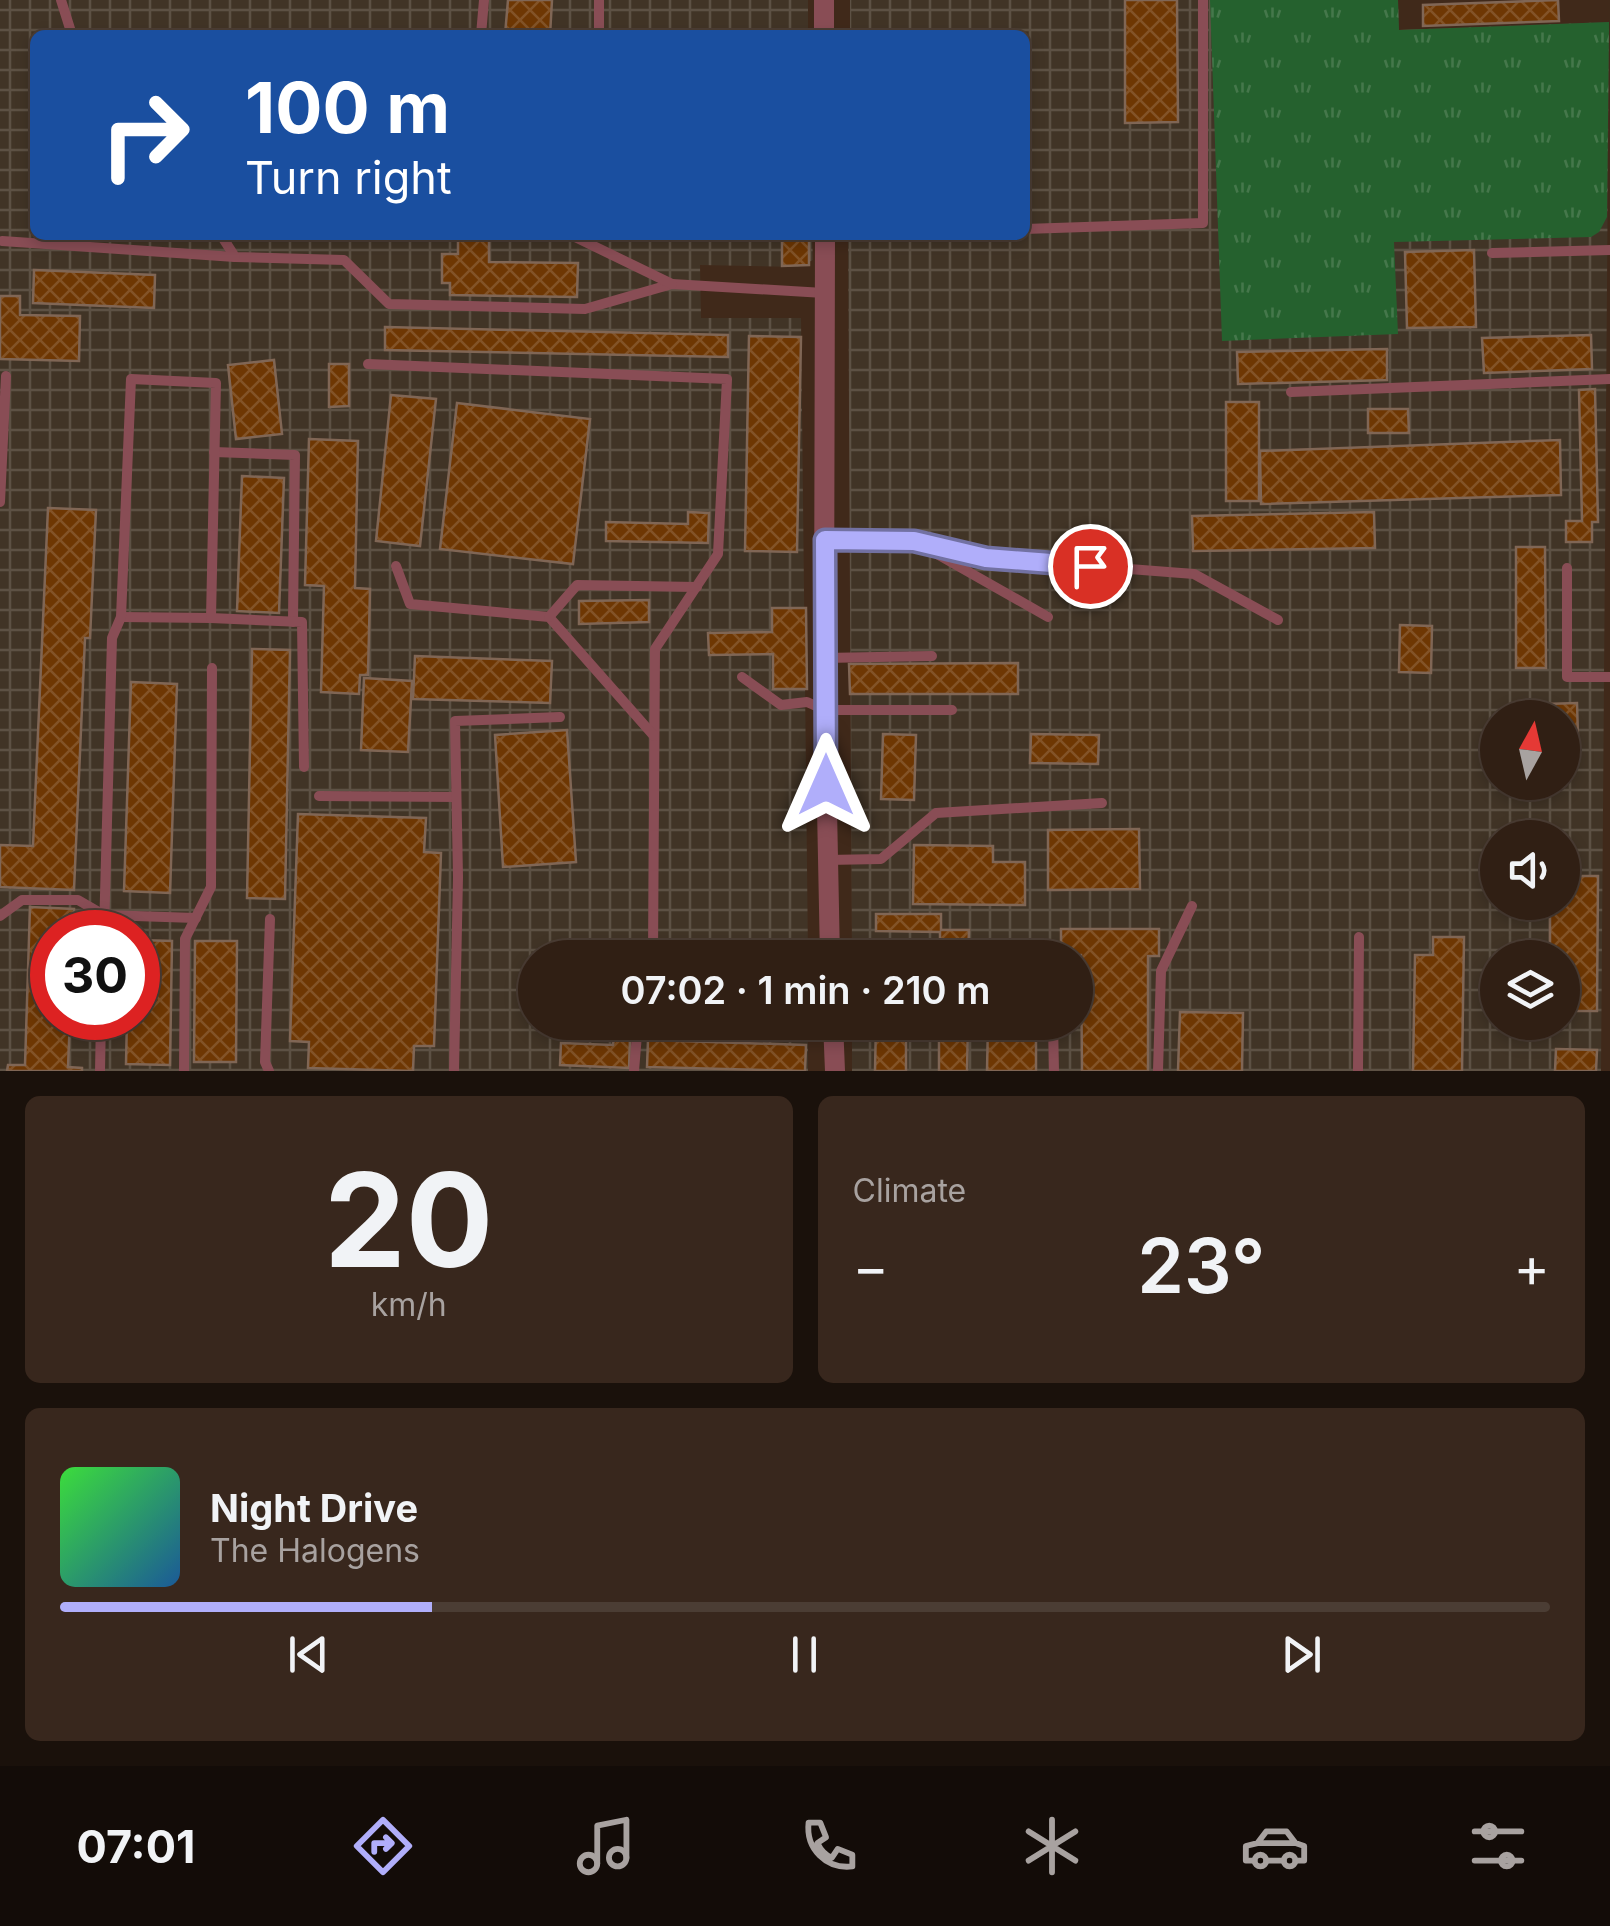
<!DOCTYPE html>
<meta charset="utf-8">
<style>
:root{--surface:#301f14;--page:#38271d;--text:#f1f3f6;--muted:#a8a2a0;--line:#4b3d34;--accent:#b0aefa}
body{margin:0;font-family:Inter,sans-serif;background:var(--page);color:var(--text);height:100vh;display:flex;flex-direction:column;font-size:38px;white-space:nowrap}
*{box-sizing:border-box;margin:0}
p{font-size:32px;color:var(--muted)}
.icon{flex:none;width:55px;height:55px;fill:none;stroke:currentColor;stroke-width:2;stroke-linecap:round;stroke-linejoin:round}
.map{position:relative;height:1071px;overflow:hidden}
.drawer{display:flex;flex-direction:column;gap:25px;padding:25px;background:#1a110b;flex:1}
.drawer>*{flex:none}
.guide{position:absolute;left:30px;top:30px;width:1000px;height:210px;border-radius:15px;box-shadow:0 5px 15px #0003,0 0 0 2px var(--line);background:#1a4fa0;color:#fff;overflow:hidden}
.needle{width:65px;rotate:8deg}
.controls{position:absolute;left:1480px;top:700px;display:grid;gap:20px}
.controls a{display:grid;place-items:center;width:100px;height:100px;border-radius:50%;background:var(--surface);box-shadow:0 5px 15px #0003,0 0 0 2px var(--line);font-size:50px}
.speed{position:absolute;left:30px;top:910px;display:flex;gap:20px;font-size:50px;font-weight:700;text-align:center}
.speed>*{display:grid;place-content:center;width:130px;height:130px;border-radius:50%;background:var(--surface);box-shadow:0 5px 15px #0003,0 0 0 2px var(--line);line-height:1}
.speed .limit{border:15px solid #d22;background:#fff;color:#111}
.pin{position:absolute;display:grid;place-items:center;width:85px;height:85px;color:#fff;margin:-42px;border:5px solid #fff;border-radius:50%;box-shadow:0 2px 10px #0007}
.me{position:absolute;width:110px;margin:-55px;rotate:0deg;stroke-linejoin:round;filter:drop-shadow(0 0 8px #0008)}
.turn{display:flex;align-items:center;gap:35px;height:210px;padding:0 50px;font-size:45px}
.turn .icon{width:130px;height:130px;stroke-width:2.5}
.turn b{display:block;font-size:70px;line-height:85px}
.big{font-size:75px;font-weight:600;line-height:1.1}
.drawer .card{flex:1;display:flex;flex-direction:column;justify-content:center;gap:15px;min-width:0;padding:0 35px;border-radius:15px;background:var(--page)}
.drawer .dial{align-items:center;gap:0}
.dial b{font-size:130px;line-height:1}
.song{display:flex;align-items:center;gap:30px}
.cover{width:120px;height:120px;border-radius:15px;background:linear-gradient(135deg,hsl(120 70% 55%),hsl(210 70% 35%))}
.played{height:10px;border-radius:5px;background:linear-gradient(90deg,var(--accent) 25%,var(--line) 25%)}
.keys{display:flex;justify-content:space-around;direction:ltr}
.heat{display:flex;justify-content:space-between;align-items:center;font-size:55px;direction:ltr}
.drawer .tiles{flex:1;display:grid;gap:25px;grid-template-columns:1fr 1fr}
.card:last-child{grid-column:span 2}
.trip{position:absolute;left:518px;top:940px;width:575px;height:100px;border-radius:50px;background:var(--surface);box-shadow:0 5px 15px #0003,0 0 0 2px var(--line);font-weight:600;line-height:100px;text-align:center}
.dock{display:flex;height:160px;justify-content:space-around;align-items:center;background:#130c08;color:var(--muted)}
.dock .icon{width:70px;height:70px}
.dock .current{color:var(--accent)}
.dock b{font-size:45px;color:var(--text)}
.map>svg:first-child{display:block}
</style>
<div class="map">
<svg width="1610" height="1071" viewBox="0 0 1610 1071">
<defs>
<pattern id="industrial-grid" width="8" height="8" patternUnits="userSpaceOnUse" patternTransform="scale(2.5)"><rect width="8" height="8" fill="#413426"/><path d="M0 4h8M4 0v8" fill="none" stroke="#5d5144"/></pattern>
<pattern id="grass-tufts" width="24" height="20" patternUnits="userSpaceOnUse" patternTransform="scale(2.5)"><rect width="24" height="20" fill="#25612e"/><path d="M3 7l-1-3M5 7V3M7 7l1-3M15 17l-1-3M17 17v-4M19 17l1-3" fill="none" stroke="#45774b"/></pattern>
<pattern id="building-cross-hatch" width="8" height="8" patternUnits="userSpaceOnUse" patternTransform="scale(2.5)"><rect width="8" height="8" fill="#6e3703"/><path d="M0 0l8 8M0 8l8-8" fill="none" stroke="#835327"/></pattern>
</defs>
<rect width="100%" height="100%" fill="#40291a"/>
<g fill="url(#industrial-grid)" fill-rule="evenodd">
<path d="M 0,0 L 808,0 L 808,35 L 35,35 L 35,235 L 812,235 L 813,260 L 798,267 L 700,265 L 701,318 L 801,318 L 808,957 L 535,958 L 535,1022 L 808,1023 L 808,1071 L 0,1071 ZM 52,932 L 138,932 L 138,1018 L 52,1018 Z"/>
<path d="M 850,0 L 1398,0 L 1399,30 L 1609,22 L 1601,1071 L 852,1071 L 852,1023 L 1075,1022 L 1075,958 L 852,957 L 848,235 L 1025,235 L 1025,35 L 850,35 ZM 1498,718 L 1562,718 L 1562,782 L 1498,782 ZM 1498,838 L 1562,838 L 1562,902 L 1498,902 ZM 1498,958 L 1562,958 L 1562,1022 L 1498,1022 Z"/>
</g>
<polygon fill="url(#grass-tufts)" points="1210,0 1398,0 1399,30 1609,22 1607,217 1599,232 1591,237 1394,242 1398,334 1222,341"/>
<g fill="url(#building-cross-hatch)" stroke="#806655" stroke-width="2.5">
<polygon points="508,0 552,0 550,35 505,35"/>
<polygon points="1125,0 1177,0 1178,122 1125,123"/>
<polygon points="1558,0 1559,21 1423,26 1423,5"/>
<polygon points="458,235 489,235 489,262 578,263 577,297 450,295 450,283 442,283 442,254 458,254"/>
<polygon points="782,235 809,235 809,265 782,266"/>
<polygon points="1474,250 1476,327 1407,328 1405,252"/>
<polygon points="34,270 155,275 154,308 33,303"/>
<polygon points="0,296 20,296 20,315 80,316 79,361 0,359"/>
<polygon points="385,327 728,335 728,357 385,350"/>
<polygon points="1591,335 1592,369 1484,373 1482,338"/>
<polygon points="749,336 801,337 797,552 745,551"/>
<polygon points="1387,349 1387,380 1238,384 1237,352"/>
<polygon points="274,360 282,434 236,439 228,365"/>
<polygon points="329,364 349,364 349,406 329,407"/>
<polygon points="1595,389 1598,522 1592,522 1592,542 1566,542 1566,521 1582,521 1579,390"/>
<polygon points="391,395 436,399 420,546 376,541"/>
<rect x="1226" y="402" width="33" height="99"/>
<polygon points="457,403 590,419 573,564 440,549"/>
<polygon points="1368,409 1408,409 1409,433 1368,433"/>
<polygon points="309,439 358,441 355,588 370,589 368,675 360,675 359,694 321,692 324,586 305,585"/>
<polygon points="1560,440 1561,495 1261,504 1260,451"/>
<polygon points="242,476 284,478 279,613 237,611"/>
<polygon points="48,508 96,510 90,638 85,638 74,890 0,887 0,845 33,846"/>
<polygon points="688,512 709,513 708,543 606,541 606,522 688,524"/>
<polygon points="1374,512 1375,548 1193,551 1192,516"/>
<polygon points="1516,547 1545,547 1546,668 1516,668"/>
<polygon points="649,600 649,622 579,624 579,601"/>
<polygon points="772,608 806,608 807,689 773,689 773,654 709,655 708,633 772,632"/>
<polygon points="1400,625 1432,626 1431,673 1399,672"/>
<polygon points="252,649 290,650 285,899 247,898"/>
<polygon points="415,656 552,661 550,703 413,699"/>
<polygon points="1018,663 1018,694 850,694 849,664"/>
<polygon points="364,678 412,681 408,752 361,750"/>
<polygon points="131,682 177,684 170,893 124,891"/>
<polygon points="1577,703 1578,736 1562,736 1562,718 1546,718 1546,704"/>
<polygon points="567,730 576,862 503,867 495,735"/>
<polygon points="883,734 916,735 914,800 881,799"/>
<polygon points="1031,734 1099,735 1098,764 1030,763"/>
<polygon points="298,814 426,818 424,852 441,853 434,1046 414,1046 413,1071 308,1068 309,1042 290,1041"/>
<polygon points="1139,829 1140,889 1048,890 1048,830"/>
<polygon points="914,845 993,846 993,862 1025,862 1025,905 913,904"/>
<polygon points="1562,876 1598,876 1597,1011 1562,1011 1562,958 1550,958 1550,902 1562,902"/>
<polygon points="30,907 74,909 73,932 52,932 52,1018 70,1018 68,1067 82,1068 82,1071 7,1071 8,1065 25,1065"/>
<polygon points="876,914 941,914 941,930 969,930 968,958 940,958 940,932 876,931"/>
<polygon points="1061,929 1159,929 1159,956 1148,956 1148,1071 1082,1071 1081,955 1061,955"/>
<polygon points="1433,937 1464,937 1462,1071 1413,1071 1415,955 1433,955"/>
<polygon points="138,940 172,941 170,1065 126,1064 127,1018 138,1018"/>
<polygon points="195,941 237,941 236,1062 194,1062"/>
<polygon points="989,952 1037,953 1037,958 989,958"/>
<polygon points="1180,1012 1243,1013 1242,1071 1178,1071"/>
<polygon points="876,1022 906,1022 906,1071 875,1071"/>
<polygon points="939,1022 968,1022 967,1071 939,1071"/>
<polygon points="988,1022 1036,1022 1036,1071 987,1071"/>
<polygon points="614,1038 630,1038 629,1068 560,1065 561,1043 613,1045"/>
<polygon points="648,1040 806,1045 805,1071 647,1067"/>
<polygon points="1556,1049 1597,1050 1596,1071 1555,1071"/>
</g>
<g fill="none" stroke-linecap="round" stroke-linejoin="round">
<g stroke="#894d55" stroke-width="10">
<polyline points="61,0 72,35"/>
<polyline points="481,35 484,0"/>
<polyline points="599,35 599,0"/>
<polyline points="1025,229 1203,223 1203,0"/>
<polyline points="221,235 235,257 344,260 389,304 585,309 672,284 824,293"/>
<polyline points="571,235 672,284"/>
<polyline points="826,236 849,235"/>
<polyline points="2,241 235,257"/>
<polyline points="1492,253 1610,250"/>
<polyline points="368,364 727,379 718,554 655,649 653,958"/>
<polyline points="1291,392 1610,379"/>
<polyline points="214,452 295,455 293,622"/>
<polyline points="0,502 6,376"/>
<polyline points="825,540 914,541 1048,617"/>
<polyline points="914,541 986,558 1194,574 1278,620"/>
<polyline points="396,566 410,604 549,617 654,736"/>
<polyline points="1567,568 1567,677 1610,677"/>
<polyline points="121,617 211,618"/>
<polyline points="549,617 577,585 697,587"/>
<polyline points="824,658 932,656"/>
<polyline points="742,677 781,705 807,702 825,710 952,710"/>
<polyline points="319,796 456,797"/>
<polyline points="827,860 881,859 936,813 1102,803"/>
<polyline points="0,916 22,900 78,900 104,915 196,918"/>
<polyline points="104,932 112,638 121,617 131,379 216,383 211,618 302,622 304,767"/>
<polyline points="1053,1022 1054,1071"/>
<polyline points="100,1071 101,1018"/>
<polyline points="184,1071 185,939 211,887 212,668"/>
<polyline points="269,1071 265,1062 270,919"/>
<polyline points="454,1071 458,877 455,721 560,717"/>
<polyline points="634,1071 638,1022"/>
<polyline points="1158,1071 1161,971 1192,906"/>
<polyline points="1358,1071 1359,937"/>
</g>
<g stroke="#894d55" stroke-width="20">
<polyline points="824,0 824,35"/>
<polyline points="825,235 824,658 830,958"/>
<polyline points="833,1022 835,1071"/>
</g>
</g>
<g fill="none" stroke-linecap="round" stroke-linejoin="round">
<g stroke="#7271a2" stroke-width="25">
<polyline id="route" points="826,785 825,540 914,541 986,558 1090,566"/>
</g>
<use href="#route" stroke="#b0aefa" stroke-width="18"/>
</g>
</svg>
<div class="controls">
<a><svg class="needle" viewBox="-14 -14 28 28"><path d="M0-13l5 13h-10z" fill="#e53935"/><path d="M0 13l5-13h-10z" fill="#a8a2a0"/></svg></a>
<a><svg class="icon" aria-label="sound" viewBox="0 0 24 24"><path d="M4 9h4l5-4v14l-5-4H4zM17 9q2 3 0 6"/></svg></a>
<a><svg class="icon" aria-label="layers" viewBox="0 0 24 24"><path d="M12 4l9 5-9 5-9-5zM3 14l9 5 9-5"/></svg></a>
</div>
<div class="speed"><div class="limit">30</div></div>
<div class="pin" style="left:1090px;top:566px;background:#d93025"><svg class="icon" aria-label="arrive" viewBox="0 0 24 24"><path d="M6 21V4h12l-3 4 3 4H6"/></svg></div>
<svg class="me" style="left:826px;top:785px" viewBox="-20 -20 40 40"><path d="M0-17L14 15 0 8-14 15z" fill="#b0aefa" stroke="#fff" stroke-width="4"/></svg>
<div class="trip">07:02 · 1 min · 210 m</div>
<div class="guide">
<div class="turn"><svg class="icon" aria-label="right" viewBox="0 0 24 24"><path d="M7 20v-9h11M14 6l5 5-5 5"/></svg><div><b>100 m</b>Turn right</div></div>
</div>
</div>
<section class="drawer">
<div class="tiles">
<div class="card dial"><b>20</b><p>km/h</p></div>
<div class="card"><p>Climate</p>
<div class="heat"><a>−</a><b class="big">23°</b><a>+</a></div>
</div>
<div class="card">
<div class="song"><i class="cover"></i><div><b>Night Drive</b><p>The Halogens</p></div></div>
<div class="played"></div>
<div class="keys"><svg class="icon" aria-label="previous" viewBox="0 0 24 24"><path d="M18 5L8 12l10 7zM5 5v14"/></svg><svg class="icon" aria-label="pause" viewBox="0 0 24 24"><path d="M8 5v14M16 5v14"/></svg><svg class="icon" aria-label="next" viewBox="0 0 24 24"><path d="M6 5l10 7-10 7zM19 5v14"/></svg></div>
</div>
</div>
</section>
<nav class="dock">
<b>07:01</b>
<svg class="icon current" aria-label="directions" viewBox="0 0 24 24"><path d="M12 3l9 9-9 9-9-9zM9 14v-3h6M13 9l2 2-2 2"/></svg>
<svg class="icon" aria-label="music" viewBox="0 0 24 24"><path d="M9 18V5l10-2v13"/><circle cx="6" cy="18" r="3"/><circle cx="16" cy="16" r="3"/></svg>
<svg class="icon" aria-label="phone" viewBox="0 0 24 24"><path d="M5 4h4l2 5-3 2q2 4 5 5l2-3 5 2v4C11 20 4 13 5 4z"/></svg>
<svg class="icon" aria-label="climate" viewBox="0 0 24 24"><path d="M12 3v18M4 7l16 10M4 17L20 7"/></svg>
<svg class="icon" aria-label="car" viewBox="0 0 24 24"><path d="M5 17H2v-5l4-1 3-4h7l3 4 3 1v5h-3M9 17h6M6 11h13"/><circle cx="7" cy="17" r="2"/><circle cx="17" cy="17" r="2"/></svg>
<svg class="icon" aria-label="filters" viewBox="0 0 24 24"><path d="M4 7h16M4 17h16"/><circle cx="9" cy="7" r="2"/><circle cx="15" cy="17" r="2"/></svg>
</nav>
